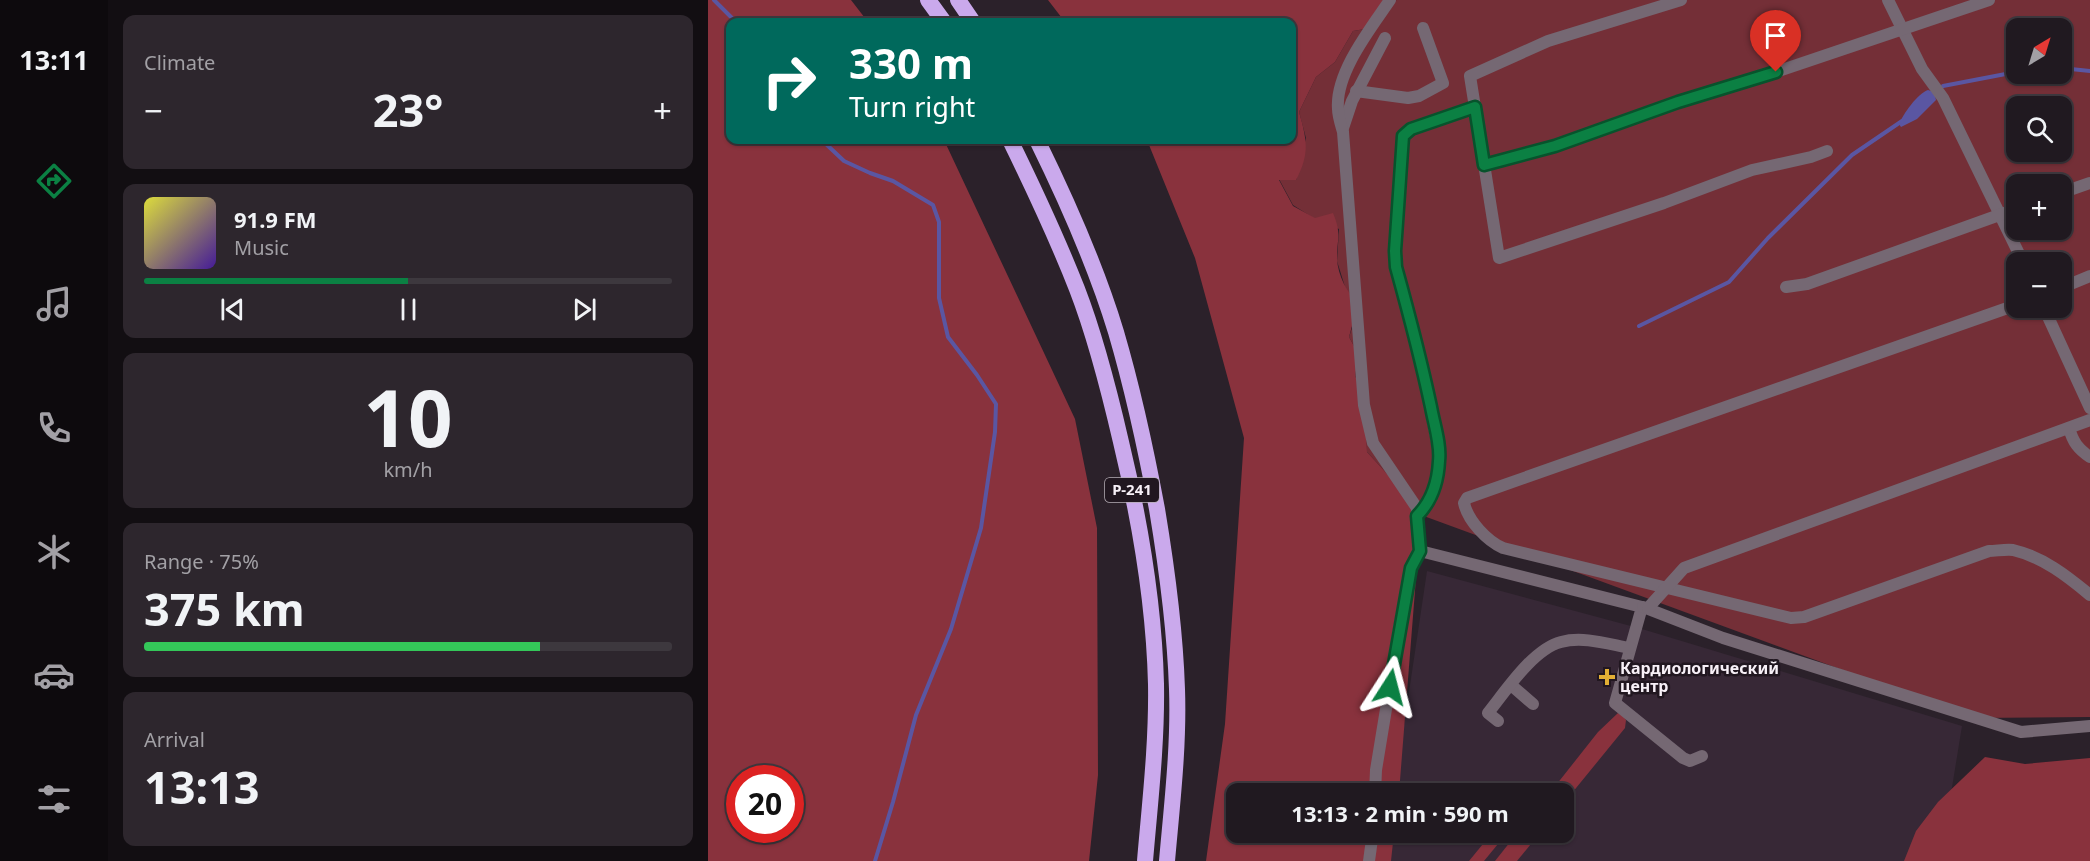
<!DOCTYPE html>
<meta charset="utf-8">
<style>
:root{--surface:#201920;--page:#2d262d;--text:#f1f3f6;--muted:#a2a0a5;--line:#3d383e;--accent:#0b8043}
body{margin:0;font-family:"Noto Sans",sans-serif;background:var(--page);color:var(--text);height:100vh;display:flex;flex-direction:column;font-size:22px;white-space:nowrap}
*{box-sizing:border-box;margin:0}
p{font-size:20px;color:var(--muted)}
.icon{flex:none;width:33px;height:33px;fill:none;stroke:currentColor;stroke-width:2;stroke-linecap:round;stroke-linejoin:round}
.map{position:relative;flex:1;overflow:hidden}
.details{display:flex;flex-direction:column;gap:15px;padding:15px;background:#120e12;width:600px}
.details>*{flex:none}
.banner{position:absolute;left:18px;top:18px;width:570px;height:126px;border-radius:12px;box-shadow:0 2px 4px #0004,0 0 0 2px var(--line);background:#00695c;color:#fff;overflow:hidden}
.needle{width:39px;rotate:38deg}
.buttons{position:absolute;left:1298px;top:18px;display:grid;gap:12px}
.buttons a{display:grid;place-items:center;width:66px;height:66px;border-radius:12px;background:var(--surface);box-shadow:0 2px 4px #0004,0 0 0 2px var(--line);font-size:30px}
.speed{position:absolute;left:18px;top:765px;display:flex;gap:12px;font-size:30px;font-weight:700;text-align:center}
.speed>*{display:grid;place-content:center;width:78px;height:78px;border-radius:50%;background:var(--surface);box-shadow:0 2px 4px #0004,0 0 0 2px var(--line);line-height:1}
.speed .limit{border:9px solid #d22;background:#fff;color:#111}
.pin{position:absolute;display:grid;place-items:center;width:51px;height:51px;color:#fff;margin:-62px -26px;border-radius:50% 50% 50% 0;rotate:-45deg;box-shadow:0 0 6px #0007}
.pin .icon{rotate:45deg}
.me{position:absolute;width:66px;margin:-33px;rotate:9deg;stroke-linejoin:round;filter:drop-shadow(0 0 4px #0008)}
.turn{display:flex;align-items:center;gap:21px;height:126px;padding:0 24px;font-size:27px}
.turn .icon{width:78px;height:78px;stroke-width:2.5}
.turn b{display:block;font-size:42px;line-height:51px}
.big{font-size:45px;font-weight:700;line-height:1.1}
.details .tile{flex:1;display:flex;flex-direction:column;justify-content:center;gap:9px;min-width:0;padding:0 21px;border-radius:12px;background:var(--page)}
.details .dial{align-items:center;gap:0}
.dial b{font-size:78px;line-height:1}
.song{display:flex;align-items:center;gap:18px}
.cover{width:72px;height:72px;border-radius:9px;background:linear-gradient(135deg,hsl(60 70% 55%),hsl(260 70% 35%))}
.played{height:6px;border-radius:3px;background:linear-gradient(90deg,var(--accent) 50%,var(--line) 50%)}
.keys{display:flex;justify-content:space-around;direction:ltr}
.heat{display:flex;justify-content:space-between;align-items:center;font-size:33px;direction:ltr}
.charge{height:9px;border-radius:4px;background:linear-gradient(90deg,#34c759 75%,var(--line) 0)}
.trip{position:absolute;left:518px;top:783px;width:348px;height:60px;border-radius:12px;background:var(--surface);box-shadow:0 2px 4px #0004,0 0 0 2px var(--line);font-weight:700;line-height:60px;text-align:center}
main{display:flex;flex:1;min-height:0}
.tabs{display:flex;flex-direction:column;width:108px;justify-content:space-around;align-items:center;background:#0d0a0d;color:var(--muted)}
.tabs .icon{width:42px;height:42px}
.tabs .selected{color:var(--accent)}
.tabs b{font-size:27px;color:var(--text)}
.map>svg:first-child{display:block}
</style>
<main>
<nav class="tabs">
<b>13:11</b>
<svg class="icon selected" aria-label="directions" viewBox="0 0 24 24"><path d="M12 3l9 9-9 9-9-9zM9 14v-3h6M13 9l2 2-2 2"/></svg>
<svg class="icon" aria-label="music" viewBox="0 0 24 24"><path d="M9 18V5l10-2v13"/><circle cx="6" cy="18" r="3"/><circle cx="16" cy="16" r="3"/></svg>
<svg class="icon" aria-label="phone" viewBox="0 0 24 24"><path d="M5 4h4l2 5-3 2q2 4 5 5l2-3 5 2v4C11 20 4 13 5 4z"/></svg>
<svg class="icon" aria-label="climate" viewBox="0 0 24 24"><path d="M12 3v18M4 7l16 10M4 17L20 7"/></svg>
<svg class="icon" aria-label="car" viewBox="0 0 24 24"><path d="M5 17H2v-5l4-1 3-4h7l3 4 3 1v5h-3M9 17h6M6 11h13"/><circle cx="7" cy="17" r="2"/><circle cx="17" cy="17" r="2"/></svg>
<svg class="icon" aria-label="filters" viewBox="0 0 24 24"><path d="M4 7h16M4 17h16"/><circle cx="9" cy="7" r="2"/><circle cx="15" cy="17" r="2"/></svg>
</nav>
<section class="details">
<div class="tile"><p>Climate</p>
<div class="heat"><a>−</a><b class="big">23°</b><a>+</a></div>
</div>
<div class="tile">
<div class="song"><i class="cover"></i><div><b>91.9 FM</b><p>Music</p></div></div>
<div class="played"></div>
<div class="keys"><svg class="icon" aria-label="previous" viewBox="0 0 24 24"><path d="M18 5L8 12l10 7zM5 5v14"/></svg><svg class="icon" aria-label="pause" viewBox="0 0 24 24"><path d="M8 5v14M16 5v14"/></svg><svg class="icon" aria-label="next" viewBox="0 0 24 24"><path d="M6 5l10 7-10 7zM19 5v14"/></svg></div>
</div>
<div class="tile dial"><b>10</b><p>km/h</p></div>
<div class="tile"><p>Range · 75%</p><b class="big">375 km</b><div class="charge"></div></div>
<div class="tile"><p>Arrival</p><b class="big">13:13</b></div>
</section>
<div class="map">
<svg width="1382" height="861" viewBox="0 0 1382 861">
<rect width="100%" height="100%" fill="#2b212a"/>
<polygon fill="#372836" points="719,571 934,629 1254,726 1232,861 676,861 680,833 855,832 855,794 686,793"/>
<path fill="#742f37" fill-rule="evenodd" d="M 689,0 L 1382,0 L 1382,717 L 1265,718 L 713,515 L 693,489 L 659,452 L 657,394 L 647,376 L 651,355 L 641,337 L 647,319 L 629,261 L 631,229 L 607,219 L 585,205 L 571,179 L 588,180 L 598,138 L 591,112 L 608,77 L 627,62 L 645,31 L 663,28 ZM 1308,28 L 1353,28 L 1353,74 L 1308,74 ZM 1308,106 L 1353,106 L 1353,152 L 1308,152 ZM 1308,184 L 1353,184 L 1353,230 L 1308,230 ZM 1308,262 L 1353,262 L 1353,308 L 1308,308 Z"/>
<g fill="#89323d" fill-rule="evenodd">
<path d="M 0,0 L 143,0 L 160,22 L 22,22 L 22,140 L 236,140 L 367,419 L 389,528 L 390,775 L 381,861 L 0,861 ZM 32,778 L 82,778 L 82,830 L 32,830 Z"/>
<path d="M 340,0 L 689,0 L 663,28 L 645,31 L 627,62 L 608,77 L 591,112 C 599,140 602,153 588,180 L 571,180 L 585,206 L 607,218 L 625,213 C 634,235 629,237 629,259 C 630,276 639,292 650,304 L 641,337 L 651,355 L 647,376 L 657,394 L 659,452 L 693,489 L 713,515 L 691,793 L 528,794 L 528,832 L 686,833 L 683,861 L 498,861 L 517,724 L 536,438 L 487,258 L 439,140 L 584,140 L 584,22 L 357,22 Z"/>
<polygon points="910,713 914,715 918,720 917,728 855,804 855,794 841,794 890,732"/>
<polygon points="1277,757 1317,764 1382,758 1382,861 1196,861 1208,831 1230,802"/>
<polygon points="810,832 832,833 809,861 787,861"/>
<polygon points="784,833 799,833 776,861 761,861"/>
</g>
<path fill="#5a56a2" d="M 1220,90 L 1226,92 L 1228,100 L 1209,119 L 1193,127 L 1191,124 C 1195,114 1210,93 1220,90 Z"/>
<g fill="none" stroke-linecap="round" stroke-linejoin="round">
<g stroke="#5a56a2" stroke-width="4">
<polyline points="6,0 28,22"/>
<polyline points="1353,68 1382,71"/>
<polyline points="1235,86 1308,72"/>
<polyline points="117,140 118,144 136,161 162,173 185,181 225,205 231,222 231,298 240,337 269,375 288,404 287,432 273,528 243,629 208,715 185,802 167,861"/>
<polyline points="931,326 1021,282 1060,238 1144,155 1194,121"/>
</g>
<g stroke="#756873" stroke-width="12">
<polyline points="973,0 840,41 762,76 791,258 956,203 1044,170 1103,157 1119,151"/>
<polyline points="1180,0 1214,69 1235,98 1315,262"/>
<polyline points="648,91 700,98 711,96 735,83 715,28"/>
<polyline points="635,128 644,101 677,38"/>
<polyline points="776,165 847,146 970,102 1047,79 1281,0"/>
<polyline points="1353,193 1382,183"/>
<polyline points="1078,287 1099,284 1308,209"/>
<polyline points="1353,288 1382,276"/>
<path d="M 1308,305 L 759,498 L 756,503 C 760,521 779,541 795,548 L 1083,618 L 1096,617 L 1281,551 C 1288,551 1298,549 1305,550 C 1335,557 1359,576 1382,595"/>
<polyline points="1336,308 1382,408"/>
<path d="M 1361,428 C 1365,442 1370,449 1382,457"/>
<path d="M 709,516 C 726,498 732,475 731,451 L 713,361 L 688,267 L 687,251 L 695,136 L 703,129 L 767,107"/>
<polyline points="712,551 934,607 907,703 975,758 982,761 994,756"/>
<polyline points="935,607 1015,638 1313,732 1382,726"/>
<polyline points="940,608 976,568 1382,420"/>
<polyline points="803,685 825,704"/>
<path d="M 790,721 L 780,713 C 797,692 825,649 853,642 C 875,636 900,644 922,648"/>
<path d="M 667,794 L 668,770 L 692,624 L 703,568 L 712,551 L 709,508 L 665,443 L 656,405 L 635,132 C 633,125 630,116 630,109 C 627,73 663,28 682,0"/>
<polyline points="661,861 665,832"/>
</g>
<g stroke="#caa9ec" stroke-width="16">
<polyline points="220,0 236,22"/>
<polyline points="250,0 265,22"/>
<path d="M 302,140 C 326,189 349,238 369,289 C 388,338 401,390 413,442 C 432,521 446,603 448,684 C 449,743 442,802 437,861"/>
<path d="M 329,140 C 359,201 388,266 408,332 C 425,390 438,450 449,509 C 459,569 467,628 469,689 C 471,746 464,804 459,861"/>
</g>
</g>
<g fill="none" stroke-linecap="round" stroke-linejoin="round">
<g stroke="#07532c" stroke-width="15">
<path id="route" d="M 682,687 L 703,568 L 712,551 L 709,516 C 724,501 730,482 731,461 C 733,444 726,424 723,407 C 713,360 701,314 688,267 L 687,251 L 695,136 L 703,129 L 767,107 L 776,165 L 847,146 L 970,102 L 1068,72"/>
</g>
<use href="#route" stroke="#0b8043" stroke-width="10"/>
</g>
<path fill="#e2af34" stroke="#211720" stroke-width="2" d="M896 668h6v6h6v6h-6v6h-6v-6h-6v-6h6z"/>
<g text-anchor="middle" stroke-width="5" stroke-linejoin="round" paint-order="stroke">
<rect fill="#211720" stroke="#b7afb6" stroke-width="1.5" x="397" y="478" width="54" height="24" rx="4.5"/>
<g font-size="15" font-weight="bold" fill="#f7f0f7">
<text x="424" y="495">Р-241</text>
</g>
<g font-size="16" font-weight="bold" fill="#f7f0f7" stroke="#211720" text-anchor="start">
<text x="912" y="674">Кардиологический<tspan x="912" dy="18">центр</tspan></text>
</g>
</g>
</svg>
<div class="buttons">
<a><svg class="needle" viewBox="-14 -14 28 28"><path d="M0-13l5 13h-10z" fill="#e53935"/><path d="M0 13l5-13h-10z" fill="#a2a0a5"/></svg></a>
<a><svg class="icon" aria-label="search" viewBox="0 0 24 24"><circle cx="10" cy="10" r="6"/><path d="M15 15l6 6"/></svg></a>
<a>+</a>
<a>−</a>
</div>
<div class="speed"><div class="limit">20</div></div>
<div class="pin" style="left:1068px;top:72px;background:#d93025"><svg class="icon" aria-label="arrive" viewBox="0 0 24 24"><path d="M6 21V4h12l-3 4 3 4H6"/></svg></div>
<svg class="me" style="left:682px;top:687px" viewBox="-20 -20 40 40"><path d="M0-17L14 15 0 8-14 15z" fill="#0b8043" stroke="#fff" stroke-width="4"/></svg>
<div class="trip">13:13 · 2 min · 590 m</div>
<div class="banner">
<div class="turn"><svg class="icon" aria-label="right" viewBox="0 0 24 24"><path d="M7 20v-9h11M14 6l5 5-5 5"/></svg><div><b>330 m</b>Turn right</div></div>
</div>
</div>
</main>
